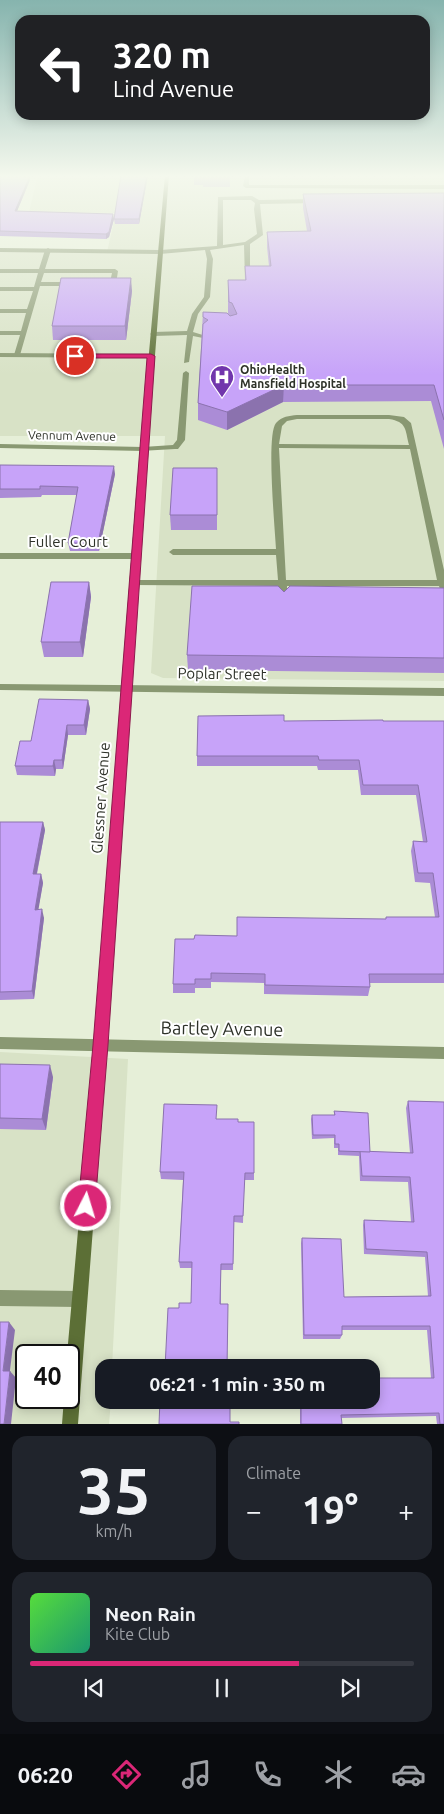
<!DOCTYPE html>
<meta charset="utf-8">
<style>
:root{--surface:#171b24;--page:#20242c;--text:#f1f3f6;--muted:#9ea1a6;--line:#363941;--accent:#db2777}
body{margin:0;font-family:Ubuntu,sans-serif;background:var(--page);color:var(--text);height:100vh;display:flex;flex-direction:column;font-size:19px;white-space:nowrap}
*{box-sizing:border-box;margin:0}
p{font-size:16px;color:var(--muted)}
.icon{flex:none;width:28px;height:28px;fill:none;stroke:currentColor;stroke-width:2;stroke-linecap:round;stroke-linejoin:round}
.map{position:relative;height:1424px;overflow:hidden}
.drawer{display:flex;flex-direction:column;gap:12px;padding:12px;background:#0d0f14;flex:1}
.drawer>*{flex:none}
.banner{position:absolute;left:15px;top:15px;width:415px;height:105px;border-radius:15px;box-shadow:0 2px 12px #0003;background:#202124;color:#fff;overflow:hidden}
.speed{position:absolute;left:15px;top:1344px;display:flex;gap:10px;font-size:25px;font-weight:700;text-align:center}
.speed>*{display:grid;place-content:center;width:65px;height:65px;border-radius:50%;background:var(--surface);box-shadow:0 2px 12px #0003;line-height:1}
.speed .limit{border:2px solid #111;border-radius:8px;background:#fff;color:#111}
.pin{position:absolute;display:grid;place-items:center;width:42px;height:42px;color:#fff;margin:-21px;border:2px solid #fff;border-radius:50%;box-shadow:0 1px 5px #0007}
.me{position:absolute;width:55px;margin:-28px;rotate:5deg;stroke-linejoin:round;filter:drop-shadow(0 0 4px #0008)}
.turn{display:flex;align-items:center;gap:18px;height:105px;padding:0 15px;font-size:22px}
.turn .icon{width:65px;height:65px;stroke-width:2.5}
.turn b{display:block;font-size:35px;line-height:42px}
.big{font-size:38px;font-weight:600;line-height:1.1}
.drawer .tile{flex:1;display:flex;flex-direction:column;justify-content:center;gap:8px;min-width:0;padding:0 18px;border-radius:15px;background:var(--page)}
.drawer .dial{align-items:center;gap:0}
.dial b{font-size:65px;line-height:1}
.song{display:flex;align-items:center;gap:15px}
.cover{width:60px;height:60px;border-radius:8px;background:linear-gradient(135deg,hsl(110 70% 55%),hsl(160 70% 35%))}
.played{height:5px;border-radius:2px;background:linear-gradient(90deg,var(--accent) 70%,var(--line) 70%)}
.keys{display:flex;justify-content:space-around;direction:ltr}
.heat{display:flex;justify-content:space-between;align-items:center;font-size:28px;direction:ltr}
.drawer .tiles{flex:1;display:grid;gap:12px;grid-template-columns:1fr 1fr}
.tile:last-child{grid-column:span 2}
.trip{position:absolute;left:95px;top:1359px;width:285px;height:50px;border-radius:15px;background:var(--surface);box-shadow:0 2px 12px #0003;font-weight:600;line-height:50px;text-align:center}
.tab-bar{display:flex;height:80px;justify-content:space-around;align-items:center;background:#090b0e;color:var(--muted)}
.tab-bar .icon{width:35px;height:35px}
.tab-bar .selected{color:var(--accent)}
.tab-bar b{font-size:22px;color:var(--text)}
.map>svg:first-child{display:block}
</style>
<div class="map">
<svg width="444" height="1424" viewBox="0 0 444 1424">
<rect width="100%" height="100%" fill="#e6efd8"/>
<g fill="#d8e2c6" fill-rule="evenodd">
<polygon points="38,175 444,176 444,681 163,678 151,673 165,436 0,436 0,249 107,252 116,213 29,212"/>
<path d="M 0,1052 L 128,1059 L 112,1367 L 104,1368 L 104,1400 L 111,1400 L 109,1424 L 0,1424 ZM 26,1355 L 69,1355 L 69,1398 L 26,1398 Z"/>
</g>
<g fill="none" stroke-linecap="round" stroke-linejoin="round">
<g fill="#899872" fill-rule="evenodd">
<polygon points="245,175 249,175 249,185 444,185 444,189 246,188 243,186"/>
<path d="M 252,196 L 259,200 L 316,199 L 319,201 L 316,203 L 260,204 L 263,235 L 250,244 L 250,280 L 245,279 L 244,245 L 210,250 L 213,259 L 210,297 L 198,314 L 193,332 L 206,336 L 203,338 L 193,336 L 189,362 L 184,363 L 187,335 L 153,336 L 150,334 L 153,332 L 187,331 L 192,314 L 204,297 L 207,259 L 205,250 L 160,254 L 157,252 L 160,250 L 217,246 L 218,197 ZM 223,200 L 251,200 L 255,203 L 254,209 L 257,234 L 245,242 L 223,245 Z"/>
<polygon points="48,248 51,250 45,269 115,269 118,271 116,284 113,286 105,284 110,282 112,273 44,273 41,282 73,282 76,284 73,286 40,286 20,355 15,356 14,355 20,335 0,335 0,331 21,331 26,313 0,313 0,309 27,309 33,291 0,291 0,287 34,287 38,273 0,273 0,269 39,269 45,250"/>
<polygon points="186,371 189,373 185,440 178,449 175,449 140,451 140,447 143,447 173,445 177,440 183,373"/>
<path d="M 297,415 L 389,415 L 404,417 L 411,423 L 444,570 L 444,593 L 441,592 L 439,586 L 287,586 L 287,602 L 283,605 L 279,602 L 278,586 L 131,585 L 130,583 L 131,581 L 134,580 L 278,580 L 276,555 L 173,555 L 169,552 L 173,549 L 276,549 C 275,529 266,435 276,423 C 282,416 289,416 297,415 ZM 297,419 L 389,419 C 407,422 405,429 409,445 L 279,444 L 282,426 L 287,421 ZM 279,448 L 410,449 L 437,580 L 286,580 Z"/>
<polygon points="0,553 136,553 140,556 136,559 0,559"/>
<polygon points="0,1290 78,1291 83,1294 86,1299 83,1304 78,1307 0,1306"/>
</g>
<g fill="#899872" fill-rule="evenodd">
<polygon points="0,248 160,250 163,252 160,254 0,252"/>
<polygon points="0,353 151,354 154,356 151,358 0,357"/>
<polygon points="0,444 143,447 147,449 143,451 0,448"/>
<polygon points="0,684 444,688 444,696 0,690"/>
<polygon points="0,1037 444,1047 444,1059 0,1049"/>
</g>
<polygon fill="#5c6f36" fill-rule="evenodd" points="165,175 169,175 144,497 104,1084 78,1424 62,1424 64,1398 69,1398 69,1355 67,1355 91,1084 136,497"/>
</g>
<g fill="#ab8cd6">
<polygon points="0,175 30,176 30,180 17,211 114,219 109,237 106,239 0,236"/>
<polygon points="120,175 148,175 139,224 115,224 114,219 121,180 120,180"/>
<polygon points="194,175 230,175 230,187 203,187 203,185 194,185"/>
<polygon points="444,193 444,449 431,401 283,402 227,430 198,420 198,403 203,312 228,314 228,280 245,280 245,266 269,266 267,247 267,232 307,231 303,208 303,194"/>
<polygon points="132,291 126,340 53,340 52,326"/>
<polygon points="0,465 115,474 99,551 70,551 68,543 77,495 42,495 41,497 0,498"/>
<polygon points="217,468 217,530 171,530 170,515"/>
<polygon points="89,582 91,597 83,657 44,657 41,642"/>
<polygon points="444,588 444,673 188,670 187,655 284,592"/>
<polygon points="88,700 90,709 86,735 68,735 63,769 56,769 55,776 17,775 15,766 31,741"/>
<polygon points="284,721 444,721 444,985 444,983 370,983 370,987 368,996 264,994 264,983 211,982 211,988 195,988 195,993 173,993 173,984 194,939 237,936 386,919 386,917 435,917 430,883 415,882 411,851 413,841 423,842 416,795 361,795 358,770 318,770 317,766 197,766 197,756"/>
<polygon points="0,822 43,822 45,830 37,874 41,874 43,883 38,909 44,918 34,999 0,1000"/>
<polygon points="0,1064 53,1077 46,1130 0,1129"/>
<polygon points="408,1101 444,1102 444,1424 437,1424 436,1416 341,1418 342,1424 300,1424 300,1400 371,1400 431,1378 427,1330 342,1330 342,1335 340,1339 303,1339 301,1243 302,1238 344,1297 428,1296 425,1257 364,1254 363,1225 364,1220 411,1222 408,1182 360,1181 359,1156 338,1155 338,1148 334,1148 334,1138 312,1139 311,1119 312,1115 334,1115 334,1111 370,1152 410,1153 406,1108"/>
<polygon points="217,1119 238,1122 254,1173 254,1180 244,1180 243,1223 234,1222 233,1270 221,1270 221,1304 179,1308 191,1303 192,1268 180,1268 179,1262 183,1180 161,1179 160,1172"/>
</g>
<g fill="#8b72ae">
<polygon points="147,175 148,175 139,224 139,219"/>
<polygon points="30,176 30,180 15,216 15,211"/>
<polygon points="113,214 114,219 109,237 106,239 106,234"/>
<polygon points="131,278 132,291 126,340 125,326"/>
<polygon points="284,385 283,402 227,430 227,412"/>
<polygon points="114,466 115,474 99,551 98,543"/>
<polygon points="89,582 91,597 83,657 80,642"/>
<polygon points="88,700 90,709 86,735 84,725"/>
<polygon points="67,725 68,735 63,769 62,760"/>
<polygon points="54,760 56,769 55,776 53,766"/>
<polygon points="43,822 45,830 35,882 33,874"/>
<polygon points="41,874 43,883 37,918 35,910"/>
<polygon points="42,909 44,918 34,999 32,991"/>
<polygon points="50,1065 53,1077 46,1130 42,1119"/>
<polygon points="9,1322 15,1330 9,1378 3,1371"/>
<polygon points="10,1371 16,1378 11,1424 4,1424"/>
</g>
<g fill="#c7a3f9" stroke="#8b72ae">
<polygon points="0,175 30,176 15,211 113,214 109,232 106,234 0,231"/>
<polygon points="121,175 147,175 139,219 114,219"/>
<polygon points="444,193 444,420 434,385 284,385 227,412 198,403 203,324 208,320 203,317 203,312 227,313 230,316 237,314 232,303 229,302 228,280 246,280 245,266 271,266 267,232 311,231 303,194"/>
<polygon points="61,278 131,278 125,326 52,326"/>
<polygon points="0,465 114,466 98,543 68,543 78,487 40,486 40,489 0,489"/>
<polygon points="173,468 217,468 217,515 170,515"/>
<polygon points="51,582 89,582 80,642 41,642"/>
<polygon points="192,586 278,586 284,592 290,586 444,588 444,658 187,655"/>
<polygon points="39,699 88,700 84,725 67,725 62,760 54,760 53,766 15,766 20,741 31,741"/>
<polygon points="284,715 284,721 383,720 383,721 444,721 444,974 369,974 370,987 265,985 265,974 211,973 211,979 195,979 195,984 173,984 175,939 194,939 195,935 237,936 237,917 386,919 386,917 439,917 433,873 418,873 413,841 427,842 418,785 363,785 359,760 319,760 318,756 197,756 198,716"/>
<polygon points="0,822 43,822 33,874 41,874 35,910 42,909 32,991 0,992"/>
<polygon points="0,1064 50,1065 42,1119 0,1118"/>
<polygon points="408,1101 444,1102 444,1424 440,1424 439,1413 341,1415 342,1424 301,1424 301,1400 371,1400 371,1378 434,1378 430,1326 342,1326 342,1335 304,1335 302,1238 341,1239 344,1297 431,1296 427,1252 366,1249 364,1220 414,1222 410,1177 362,1176 360,1151 413,1153"/>
<polygon points="164,1104 217,1105 216,1119 238,1119 238,1122 254,1122 254,1173 245,1173 243,1216 234,1216 233,1264 221,1264 220,1304 228,1304 227,1368 165,1368 168,1308 179,1308 179,1303 191,1303 192,1262 179,1262 184,1172 160,1172"/>
<polygon points="334,1111 368,1113 370,1152 339,1151 339,1144 335,1144 335,1135 313,1135 312,1115 335,1115"/>
<polygon points="0,1322 9,1322 3,1371 10,1371 4,1424 0,1424"/>
<polygon points="160,1400 230,1400 230,1422 239,1422 239,1424 159,1424"/>
</g>
<linearGradient id="sky" x2="0" y2="1"><stop stop-color="#86b4ae"/><stop offset="0.47" stop-color="#f4f8ed"/><stop offset="1" stop-color="#f4f8ed" stop-opacity="0"/></linearGradient>
<rect width="444" height="375" fill="url(#sky)"/>
<polygon fill="#db2777" stroke="#8e194d" points="73,354 151,354 155,356 108,1045 95,1206 92,1212 86,1214 80,1212 78,1206 93,1045 147,358 75,358 71,356"/>
<defs>
<g id="hospital-pin" transform="scale(1.25)"><path d="M0 17L-7.5 6A9.5 9.5 0 1 1 7.5 6Z" fill="#7136ac" stroke="#fff"/><path d="M-5-5h3v3.5h4V-5h3V5h-3V1.5h-4V5h-3Z" fill="#fff"/></g>
</defs>
<g fill-rule="evenodd">
<use href="#hospital-pin" x="222" y="377"/>
</g>
<g text-anchor="middle" stroke-width="4" stroke-linejoin="round" paint-order="stroke">
<g font-size="12" font-weight="bold" fill="#2e3229" stroke="#fff" text-anchor="start">
<text x="240" y="374">OhioHealth<tspan x="240" dy="14">Mansfield Hospital</tspan></text>
</g>
<g font-size="12" fill="#2e3229" stroke="#fff">
<text transform="translate(72 436) rotate(1)" y="4">Vennum Avenue</text>
</g>
<g font-size="15" fill="#2e3229" stroke="#fff">
<text x="68" y="547">Fuller Court</text>
<text transform="translate(222 674) rotate(1)" y="5">Poplar Street</text>
<text transform="translate(101 798) rotate(-86)" y="5">Glessner Avenue</text>
</g>
<g font-size="18" fill="#2e3229" stroke="#fff">
<text transform="translate(222 1029) rotate(1)" y="6">Bartley Avenue</text>
</g>
</g>
</svg>
<div class="speed"><div class="limit">40</div></div>
<div class="pin" style="left:75px;top:356px;background:#d93025"><svg class="icon" aria-label="arrive" viewBox="0 0 24 24"><path d="M6 21V4h12l-3 4 3 4H6"/></svg></div>
<svg class="me" style="left:86px;top:1206px" viewBox="-20 -20 40 40"><circle r="17" fill="#db2777" stroke="#fff" stroke-width="3"/><path d="M0-11L8 9 0 5-8 9z" fill="#fff"/></svg>
<div class="trip">06:21 · 1 min · 350 m</div>
<div class="banner">
<div class="turn"><svg class="icon" aria-label="left" viewBox="0 0 24 24"><path d="M17 20v-9H6M10 6l-5 5 5 5"/></svg><div><b>320 m</b>Lind Avenue</div></div>
</div>
</div>
<section class="drawer">
<div class="tiles">
<div class="tile dial"><b>35</b><p>km/h</p></div>
<div class="tile"><p>Climate</p>
<div class="heat"><a>−</a><b class="big">19°</b><a>+</a></div>
</div>
<div class="tile">
<div class="song"><i class="cover"></i><div><b>Neon Rain</b><p>Kite Club</p></div></div>
<div class="played"></div>
<div class="keys"><svg class="icon" aria-label="previous" viewBox="0 0 24 24"><path d="M18 5L8 12l10 7zM5 5v14"/></svg><svg class="icon" aria-label="pause" viewBox="0 0 24 24"><path d="M8 5v14M16 5v14"/></svg><svg class="icon" aria-label="next" viewBox="0 0 24 24"><path d="M6 5l10 7-10 7zM19 5v14"/></svg></div>
</div>
</div>
</section>
<nav class="tab-bar">
<b>06:20</b>
<svg class="icon selected" aria-label="directions" viewBox="0 0 24 24"><path d="M12 3l9 9-9 9-9-9zM9 14v-3h6M13 9l2 2-2 2"/></svg>
<svg class="icon" aria-label="music" viewBox="0 0 24 24"><path d="M9 18V5l10-2v13"/><circle cx="6" cy="18" r="3"/><circle cx="16" cy="16" r="3"/></svg>
<svg class="icon" aria-label="phone" viewBox="0 0 24 24"><path d="M5 4h4l2 5-3 2q2 4 5 5l2-3 5 2v4C11 20 4 13 5 4z"/></svg>
<svg class="icon" aria-label="climate" viewBox="0 0 24 24"><path d="M12 3v18M4 7l16 10M4 17L20 7"/></svg>
<svg class="icon" aria-label="car" viewBox="0 0 24 24"><path d="M5 17H2v-5l4-1 3-4h7l3 4 3 1v5h-3M9 17h6M6 11h13"/><circle cx="7" cy="17" r="2"/><circle cx="17" cy="17" r="2"/></svg>
</nav>
